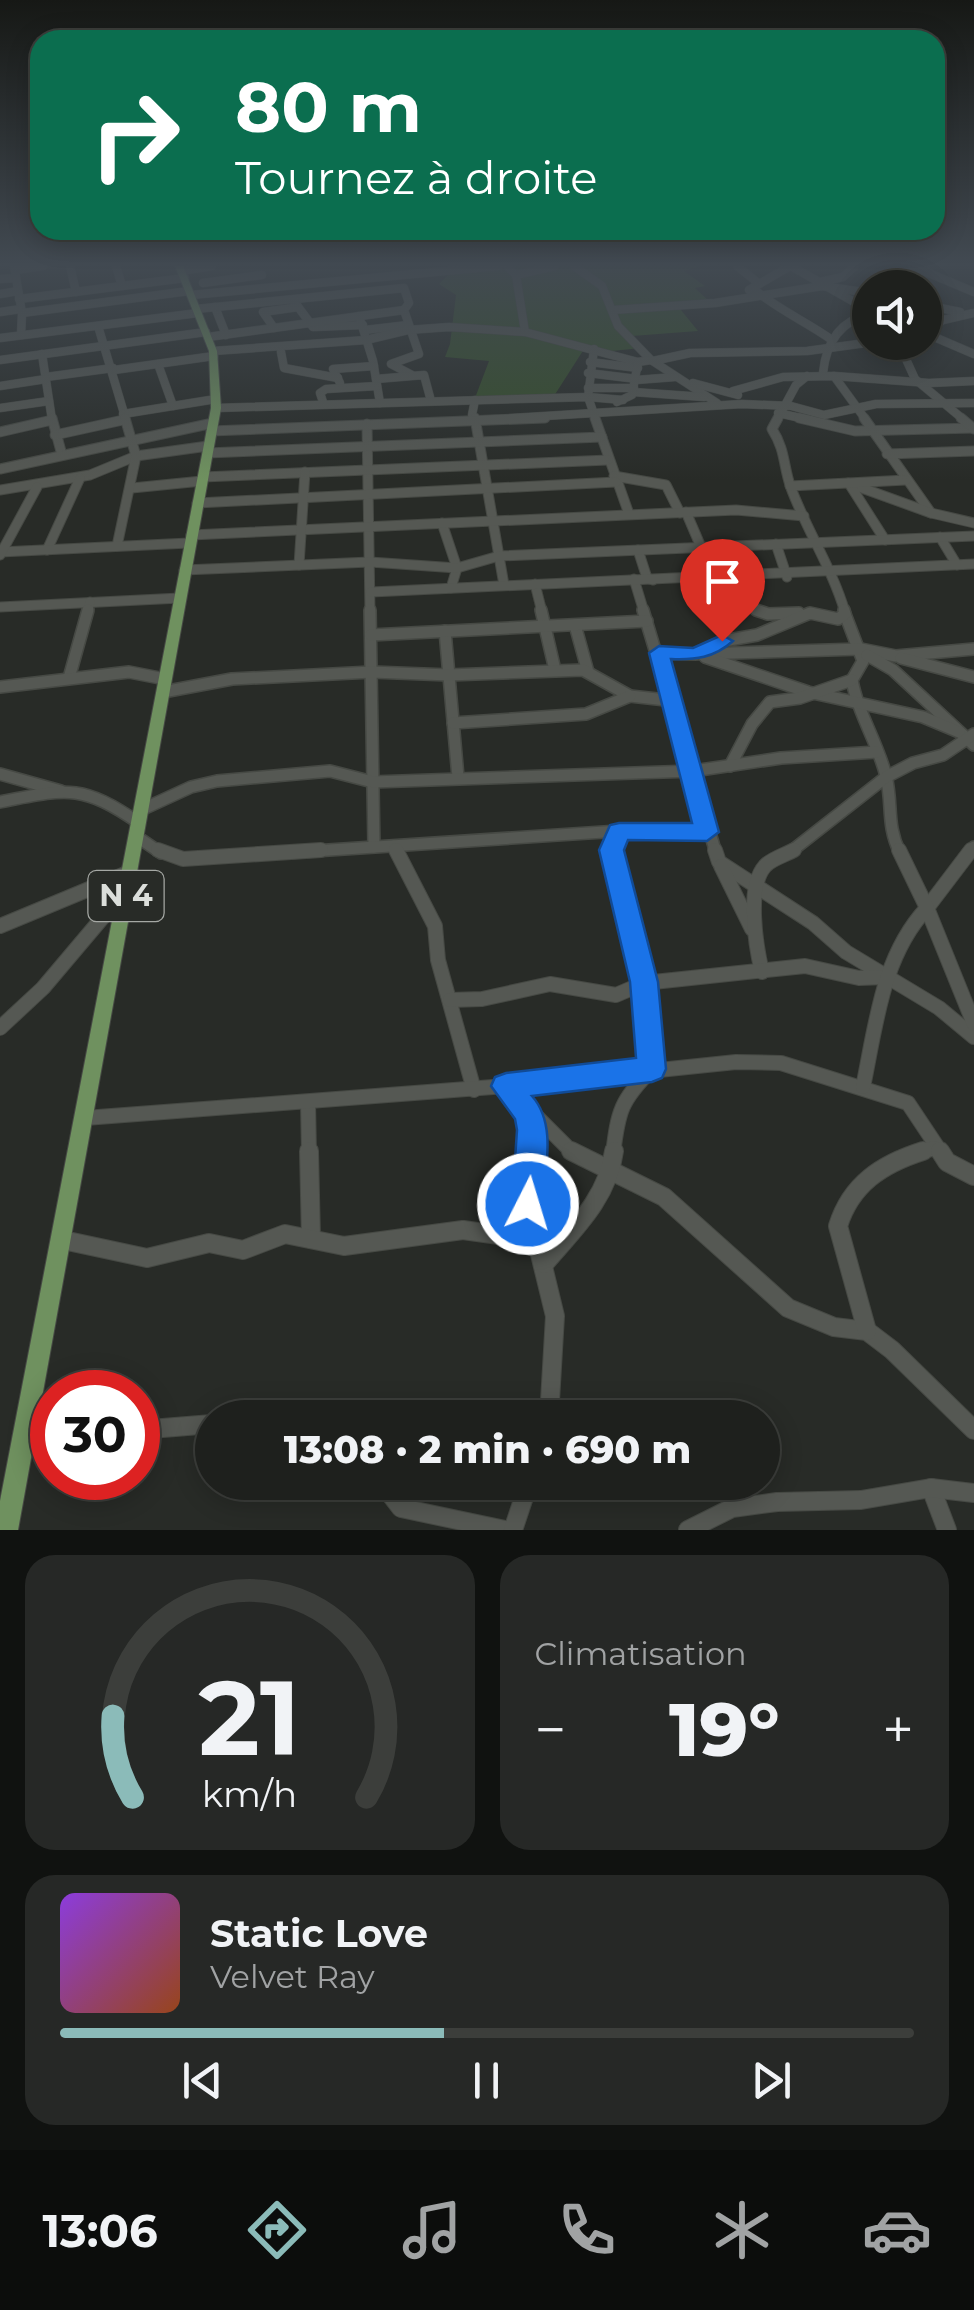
<!DOCTYPE html>
<html lang="fr">
<meta charset="utf-8">
<style>
:root{--surface:#1e201d;--page:#262826;--text:#f1f3f6;--muted:#a1a3a4;--line:#3c3e3b;--accent:#8bbbb9}
body{margin:0;font-family:Montserrat,sans-serif;background:var(--page);color:var(--text);height:100vh;display:flex;flex-direction:column;font-size:38px;white-space:nowrap}
*{box-sizing:border-box;margin:0}
p{font-size:32px;color:var(--muted)}
.icon{flex:none;width:55px;height:55px;fill:none;stroke:currentColor;stroke-width:2;stroke-linecap:round;stroke-linejoin:round}
.map{position:relative;height:1530px;overflow:hidden}
.drawer{display:flex;flex-direction:column;gap:25px;padding:25px;background:#101210;flex:1}
.drawer>*{flex:none}
.banner{position:absolute;left:30px;top:30px;width:915px;height:210px;border-radius:30px;box-shadow:0 5px 25px #0003,0 0 0 2px var(--line);background:#0b6e4f;color:#fff;overflow:hidden}
.buttons{position:absolute;left:852px;top:270px;display:grid;gap:20px}
.buttons a{display:grid;place-items:center;width:90px;height:90px;border-radius:50%;background:var(--surface);box-shadow:0 5px 25px #0003,0 0 0 2px var(--line);font-size:50px}
.speed{position:absolute;left:30px;top:1370px;display:flex;gap:20px;font-size:50px;font-weight:700;text-align:center}
.speed>*{display:grid;place-content:center;width:130px;height:130px;border-radius:50%;background:var(--surface);box-shadow:0 5px 25px #0003,0 0 0 2px var(--line);line-height:1}
.speed .limit{border:15px solid #d22;background:#fff;color:#111}
.pin{position:absolute;display:grid;place-items:center;width:85px;height:85px;color:#fff;margin:-102px -42px;border-radius:50% 50% 50% 0;rotate:-45deg;box-shadow:0 0 10px #0007}
.pin .icon{rotate:45deg}
.me{position:absolute;width:110px;margin:-55px;rotate:5deg;stroke-linejoin:round;filter:drop-shadow(0 0 8px #0008)}
.turn{display:flex;align-items:center;gap:35px;height:210px;padding:0 40px;font-size:45px}
.turn .icon{width:130px;height:130px;stroke-width:2.5}
.turn b{display:block;font-size:70px;line-height:85px}
.big{font-size:75px;font-weight:800;line-height:1.1}
.drawer .card{flex:1;display:flex;flex-direction:column;justify-content:center;gap:15px;min-width:0;padding:0 35px;border-radius:30px;background:var(--page)}
.drawer .dial{align-items:center;gap:0}
.dial svg{height:260px;overflow:visible;fill:none;stroke:var(--line);stroke-width:7;stroke-linecap:round;text-anchor:middle}
.dial text{fill:var(--text);stroke:none}
.song{display:flex;align-items:center;gap:30px}
.cover{width:120px;height:120px;border-radius:15px;background:linear-gradient(135deg,hsl(270 70% 55%),hsl(20 70% 35%))}
.played{height:10px;border-radius:5px;background:linear-gradient(90deg,var(--accent) 45%,var(--line) 45%)}
.keys{display:flex;justify-content:space-around;direction:ltr}
.heat{display:flex;justify-content:space-between;align-items:center;font-size:55px;direction:ltr}
.drawer .tiles{flex:1;display:grid;gap:25px;grid-template-columns:1fr 1fr}
.card:last-child{grid-column:span 2}
.trip{position:absolute;left:195px;top:1400px;width:585px;height:100px;border-radius:50px;background:var(--surface);box-shadow:0 5px 25px #0003,0 0 0 2px var(--line);font-weight:800;line-height:100px;text-align:center}
.tabs{display:flex;height:160px;justify-content:space-around;align-items:center;background:#0c0d0c;color:var(--muted)}
.tabs .icon{width:70px;height:70px}
.tabs .selected{color:var(--accent)}
.tabs b{font-size:45px;color:var(--text)}
.map>svg:first-child{display:block}
</style>
<div class="map">
<svg width="974" height="1530" viewBox="0 0 974 1530">
<rect width="100%" height="100%" fill="#282b27"/>
<polygon fill="#354f29" points="451,266 700,266 684,271 705,286 695,288 710,302 677,305 698,331 632,336 641,348 612,351 586,346 554,396 475,398 489,361 445,357 450,344 456,295 439,284 453,270"/>
<g fill="none" stroke-linecap="round" stroke-linejoin="round">
<g stroke="#464944" stroke-width="9">
<g id="minor-far4">
<polyline points="14,266 22,313 21,335"/>
<polyline points="70,266 76,292"/>
<polyline points="116,266 122,286"/>
<polyline points="507,266 516,275 525,332"/>
<polyline points="574,266 602,286 618,326 651,360"/>
<polyline points="737,266 757,282"/>
<polyline points="791,266 870,311"/>
<polyline points="912,266 974,292"/>
<polyline points="15,270 43,266"/>
<polyline points="181,271 212,266"/>
<polyline points="516,275 555,266"/>
<polyline points="0,279 16,278"/>
<polyline points="820,282 843,277 855,266"/>
<polyline points="203,283 262,275"/>
<path d="M 754,289 C 775,308 807,322 832,340"/>
<polyline points="749,290 790,266"/>
<polyline points="0,294 18,291"/>
<polyline points="191,295 499,266"/>
<polyline points="19,299 185,278"/>
<polyline points="293,300 313,327 363,325"/>
<polyline points="925,305 960,312"/>
<polyline points="215,307 226,335"/>
<polyline points="196,309 404,288 409,303 404,310 419,354 391,364 412,375"/>
<polyline points="613,310 715,303 822,286 870,293"/>
<polyline points="0,312 21,309"/>
<polyline points="22,313 189,291"/>
<polyline points="359,316 373,361 380,403"/>
<polyline points="98,326 126,420"/>
<polyline points="274,328 263,312 298,307"/>
<polyline points="365,330 408,325"/>
<polyline points="925,332 943,320 974,313"/>
<polyline points="925,333 974,354"/>
<polyline points="208,337 404,310"/>
<polyline points="0,338 198,313"/>
<polyline points="890,342 905,357 915,379 964,420"/>
<polyline points="594,349 588,397 596,420"/>
<polyline points="213,351 366,340 408,330 449,327 525,332 638,362 651,360 717,403"/>
<polyline points="281,352 284,368 338,378"/>
<polyline points="42,354 52,420"/>
<polyline points="0,360 206,332"/>
<polyline points="653,361 690,353 807,351 873,342"/>
<polyline points="590,362 638,368"/>
<polyline points="158,364 173,406"/>
<polyline points="114,370 214,356"/>
<polyline points="588,373 637,379"/>
<path d="M 823,373 C 826,343 839,321 870,314"/>
<polyline points="834,376 929,383 974,381"/>
<polyline points="46,377 113,368"/>
<polyline points="376,379 424,375 431,401"/>
<polyline points="636,380 675,377"/>
<polyline points="340,383 333,369 374,366"/>
<polyline points="693,383 738,395"/>
<polyline points="0,386 46,379"/>
<polyline points="588,388 634,388"/>
<polyline points="733,391 783,377 834,376 866,420"/>
<polyline points="633,392 704,397"/>
<polyline points="475,400 472,415 477,420"/>
<polyline points="323,402 320,393 326,389 377,386"/>
<polyline points="617,402 632,395 638,362"/>
<polyline points="0,408 49,401"/>
<polyline points="216,408 588,397 623,400"/>
<polyline points="778,413 810,420"/>
<polyline points="123,414 216,399"/>
<polyline points="481,420 742,404 791,406 824,415 876,404 974,403"/>
<polyline points="777,420 796,385 807,376"/>
</g>
</g>
<g stroke="#464944" stroke-width="11">
<g id="minor-far3">
<polyline points="52,418 62,455"/>
<polyline points="475,418 504,585"/>
<polyline points="595,418 629,514"/>
<path d="M 778,418 L 772,429 C 786,451 783,466 791,488 C 807,531 832,568 845,612"/>
<polyline points="799,418 855,431 974,428"/>
<polyline points="864,418 931,513"/>
<polyline points="961,418 974,429"/>
<polyline points="367,424 370,612"/>
<polyline points="211,431 545,418"/>
<polyline points="0,432 52,420"/>
<polyline points="55,435 123,420"/>
<polyline points="207,453 602,437"/>
<polyline points="887,454 974,451"/>
<polyline points="0,469 213,423"/>
<polyline points="614,476 666,485 680,513"/>
<polyline points="203,477 608,460"/>
<polyline points="848,483 931,513 974,523"/>
<polyline points="850,485 885,540"/>
<polyline points="790,486 906,480"/>
<polyline points="132,488 202,481"/>
<polyline points="0,490 90,475 136,456 208,446"/>
<polyline points="197,503 616,482"/>
<polyline points="686,512 701,547"/>
<polyline points="442,523 457,568 451,588"/>
<polyline points="191,535 736,510 804,516"/>
<polyline points="940,537 957,565"/>
<polyline points="776,544 787,577"/>
<polyline points="117,546 136,456 125,418"/>
<polyline points="47,550 80,478"/>
<polyline points="638,550 647,578 653,580"/>
<polyline points="0,552 189,543"/>
<polyline points="0,555 37,487"/>
<polyline points="299,565 305,472"/>
<polyline points="184,570 370,562 457,568 499,556 974,536"/>
<polyline points="634,579 644,612"/>
<polyline points="535,584 542,612"/>
<polyline points="691,584 699,583 706,592 763,612"/>
<polyline points="371,592 974,564"/>
<polyline points="0,607 180,598"/>
<polyline points="87,612 90,602"/>
</g>
</g>
<g stroke="#464944" stroke-width="14">
<g id="minor-far2">
<polyline points="370,610 374,847"/>
<polyline points="541,610 555,670"/>
<polyline points="643,610 716,853"/>
<polyline points="756,610 768,614 799,613"/>
<path d="M 845,614 L 863,661 L 852,680 C 858,714 878,743 886,776 C 893,805 886,824 900,853"/>
<polyline points="575,625 588,672"/>
<polyline points="445,631 458,777"/>
<polyline points="371,635 647,621"/>
<polyline points="659,653 696,654 723,641 757,635 810,613 838,619 845,614 844,610"/>
<polyline points="700,654 861,649 896,656 974,649"/>
<polyline points="867,655 893,670 974,745"/>
<polyline points="705,657 808,692 923,717 959,732"/>
<polyline points="901,658 974,677"/>
<polyline points="69,678 88,610"/>
<polyline points="0,687 129,672 165,679"/>
<polyline points="163,692 232,679 372,672 449,675 583,670 630,696 666,700 669,693"/>
<polyline points="453,723 586,714 630,696"/>
<polyline points="730,766 752,724 770,702 800,698 852,680"/>
<polyline points="0,774 61,791"/>
<path d="M 0,802 C 66,789 81,783 139,823"/>
<polyline points="141,810 191,787 217,781 330,771 373,782 693,771 781,758 877,752"/>
<polyline points="136,836 161,853"/>
<polyline points="394,846 397,853"/>
<polyline points="283,853 619,831 707,832"/>
<polyline points="613,853 619,831"/>
<polyline points="789,853 886,777 913,763 943,755 974,734"/>
<polyline points="968,853 974,847"/>
</g>
</g>
<g stroke="#464944" stroke-width="16">
<g id="minor-far1">
<polyline points="158,850 183,859 321,850"/>
<polyline points="396,850 435,926 438,960 474,1090"/>
<path d="M 612,850 L 644,983 L 652,1069 C 621,1100 618,1111 613,1154"/>
<polyline points="715,850 719,862 813,923 846,952 939,1008 974,1037"/>
<polyline points="971,850 927,908 974,1024"/>
<polyline points="721,866 752,929"/>
<polyline points="0,926 130,872"/>
<path d="M 762,972 C 756,947 746,887 765,866 C 771,859 785,855 794,850"/>
<polyline points="450,1000 482,999 550,984 616,995 644,983 805,966 859,978 886,977"/>
<polyline points="0,1028 43,988 125,891"/>
<polyline points="506,1086 736,1062 781,1063 908,1103 942,1154"/>
<path d="M 863,1087 C 876,1025 882,956 927,908 L 899,850"/>
<polyline points="308,1102 309,1154"/>
<polyline points="529,1113 530,1154"/>
<polyline points="85,1118 506,1086 574,1154"/>
<polyline points="915,1154 934,1148"/>
</g>
</g>
<g stroke="#464944" stroke-width="20">
<g id="minor">
<polyline points="309,1151 311,1239"/>
<polyline points="530,1151 528,1205 555,1316 549,1418"/>
<polyline points="571,1151 664,1197 788,1308 834,1327 867,1331 892,1350 974,1430"/>
<polyline points="940,1151 947,1162 974,1176"/>
<polyline points="63,1240 147,1258 209,1243 243,1250 285,1234 344,1246 463,1230 513,1237 536,1248"/>
<path d="M 544,1264 C 573,1230 608,1198 614,1151"/>
<path d="M 867,1331 L 838,1226 C 851,1184 882,1164 923,1151"/>
<polyline points="262,1418 316,1411 342,1418"/>
<polyline points="138,1430 212,1424"/>
<polyline points="26,1436 52,1435"/>
<polyline points="381,1482 401,1508 505,1530"/>
<polyline points="931,1488 947,1530"/>
<polyline points="513,1530 529,1482"/>
<polyline points="688,1530 732,1508 777,1502 861,1500 931,1488 974,1493"/>
</g>
</g>
<g stroke="#464944" stroke-width="2">
<polygon id="major" points="175,266 183,266 217,351 221,408 18,1530 0,1530 0,1501 211,408 209,351"/>
</g>
<use href="#minor-far4" stroke="#555853" stroke-width="8"/>
<use href="#minor-far3" stroke="#555853" stroke-width="9"/>
<use href="#minor-far2" stroke="#555853" stroke-width="11"/>
<use href="#minor-far1" stroke="#555853" stroke-width="14"/>
<use href="#minor" stroke="#555853" stroke-width="18"/>
<use href="#major" fill="#6f915f" fill-rule="evenodd"/>
</g>
<linearGradient id="sky" x2="0" y2="1"><stop stop-color="#161815"/><stop offset="0.55" stop-color="#424a52"/><stop offset="1" stop-color="#424a52" stop-opacity="0"/></linearGradient>
<rect width="974" height="480" fill="url(#sky)"/>
<path fill="#1a73e8" stroke="#114b97" stroke-width="2.5" d="M 722,635 L 733,641 C 714,658 695,660 671,659 L 719,832 L 707,841 L 628,840 L 624,850 L 658,982 L 666,1069 L 662,1078 L 652,1082 L 532,1096 C 557,1124 545,1169 543,1204 L 539,1214 L 528,1219 L 516,1214 L 512,1204 L 517,1130 L 515,1119 L 491,1086 L 495,1077 L 506,1073 L 636,1058 L 630,982 L 599,850 L 610,825 L 619,823 L 692,823 L 649,653 L 659,646 L 693,648 Z"/>
<g text-anchor="middle" stroke-width="10" stroke-linejoin="round" paint-order="stroke">
<rect fill="#282b27" stroke="#a5a8a4" stroke-width="2.5" x="88.5" y="871" width="75" height="50" rx="8"/>
<g font-size="30" font-weight="bold" fill="#dbdeda">
<text x="126" y="906">N 4</text>
</g>
</g>
</svg>
<div class="buttons">
<a><svg class="icon" aria-label="sound" viewBox="0 0 24 24"><path d="M4 9h4l5-4v14l-5-4H4zM17 9q2 3 0 6"/></svg></a>
</div>
<div class="speed"><div class="limit">30</div></div>
<div class="pin" style="left:722px;top:641px;background:#d93025"><svg class="icon" aria-label="arrive" viewBox="0 0 24 24"><path d="M6 21V4h12l-3 4 3 4H6"/></svg></div>
<svg class="me" style="left:528px;top:1204px" viewBox="-20 -20 40 40"><circle r="17" fill="#1a73e8" stroke="#fff" stroke-width="3"/><path d="M0-11L8 9 0 5-8 9z" fill="#fff"/></svg>
<div class="trip">13:08 · 2 min · 690 m</div>
<div class="banner">
<div class="turn"><svg class="icon" aria-label="right" viewBox="0 0 24 24"><path d="M7 20v-9h11M14 6l5 5-5 5"/></svg><div><b>80 m</b>Tournez à droite</div></div>
</div>
</div>
<section class="drawer">
<div class="tiles">
<div class="card dial"><svg viewBox="0 0 100 80">
<path d="M14 69A42 42 0 1 1 86 69"/>
<path d="M14 69A42 42 0 0 1 8 44" stroke="#8bbbb9"/>
<text x="50" y="56" font-size="32" font-weight="700">21</text>
<text x="50" y="72" font-size="11">km/h</text>
</svg></div>
<div class="card"><p>Climatisation</p>
<div class="heat"><a>−</a><b class="big">19°</b><a>+</a></div>
</div>
<div class="card">
<div class="song"><i class="cover"></i><div><b>Static Love</b><p>Velvet Ray</p></div></div>
<div class="played"></div>
<div class="keys"><svg class="icon" aria-label="previous" viewBox="0 0 24 24"><path d="M18 5L8 12l10 7zM5 5v14"/></svg><svg class="icon" aria-label="pause" viewBox="0 0 24 24"><path d="M8 5v14M16 5v14"/></svg><svg class="icon" aria-label="next" viewBox="0 0 24 24"><path d="M6 5l10 7-10 7zM19 5v14"/></svg></div>
</div>
</div>
</section>
<nav class="tabs">
<b>13:06</b>
<svg class="icon selected" aria-label="directions" viewBox="0 0 24 24"><path d="M12 3l9 9-9 9-9-9zM9 14v-3h6M13 9l2 2-2 2"/></svg>
<svg class="icon" aria-label="music" viewBox="0 0 24 24"><path d="M9 18V5l10-2v13"/><circle cx="6" cy="18" r="3"/><circle cx="16" cy="16" r="3"/></svg>
<svg class="icon" aria-label="phone" viewBox="0 0 24 24"><path d="M5 4h4l2 5-3 2q2 4 5 5l2-3 5 2v4C11 20 4 13 5 4z"/></svg>
<svg class="icon" aria-label="climate" viewBox="0 0 24 24"><path d="M12 3v18M4 7l16 10M4 17L20 7"/></svg>
<svg class="icon" aria-label="car" viewBox="0 0 24 24"><path d="M5 17H2v-5l4-1 3-4h7l3 4 3 1v5h-3M9 17h6M6 11h13"/><circle cx="7" cy="17" r="2"/><circle cx="17" cy="17" r="2"/></svg>
</nav>
